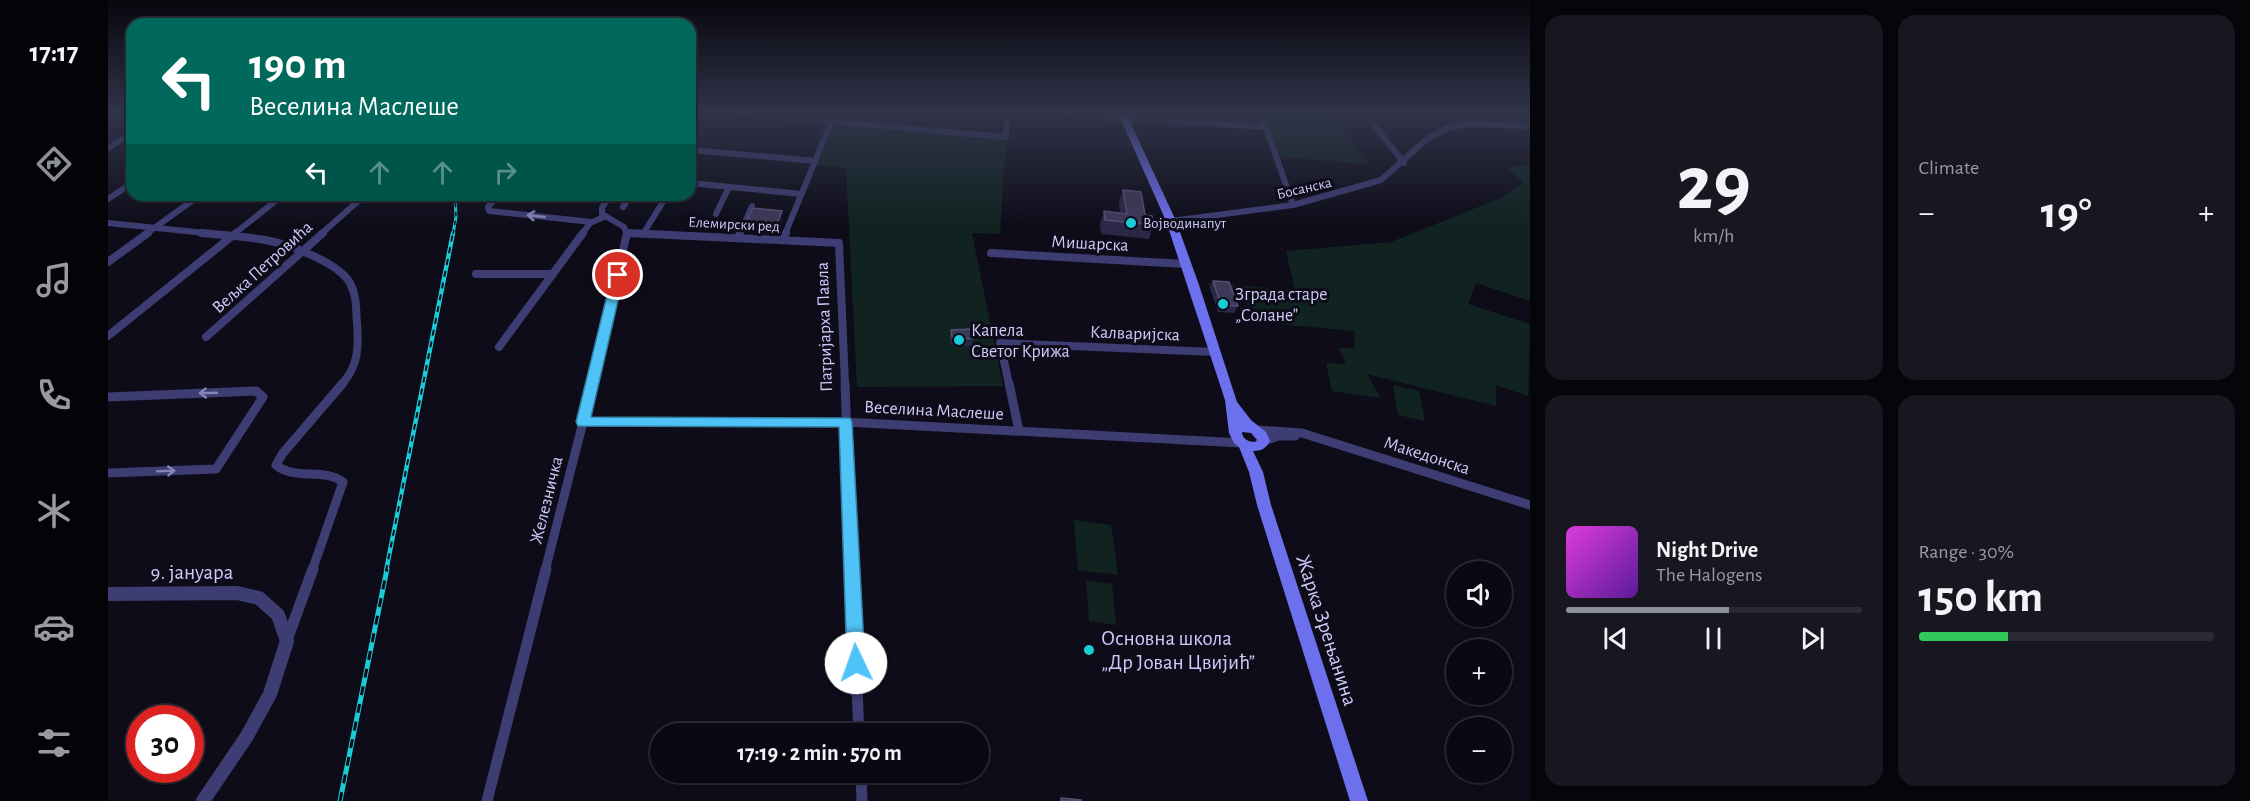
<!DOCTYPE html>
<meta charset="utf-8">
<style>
:root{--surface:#0a0913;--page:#181721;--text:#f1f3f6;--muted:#999aa0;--line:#2a2a33;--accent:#8c9099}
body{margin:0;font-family:"Alegreya Sans",sans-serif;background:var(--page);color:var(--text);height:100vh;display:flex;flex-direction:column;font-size:22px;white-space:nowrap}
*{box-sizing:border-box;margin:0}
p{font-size:20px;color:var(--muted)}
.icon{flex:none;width:33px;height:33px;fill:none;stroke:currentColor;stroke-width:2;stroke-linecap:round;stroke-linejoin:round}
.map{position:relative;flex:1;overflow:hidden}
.sheet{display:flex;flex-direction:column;gap:15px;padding:15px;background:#06050a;width:720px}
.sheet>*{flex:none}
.banner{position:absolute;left:18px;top:18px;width:570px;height:183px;border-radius:18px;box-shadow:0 2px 4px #0004,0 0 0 2px var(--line);background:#00695c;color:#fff;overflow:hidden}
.fabs{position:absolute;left:1338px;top:561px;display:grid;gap:12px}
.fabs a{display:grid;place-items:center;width:66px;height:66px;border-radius:50%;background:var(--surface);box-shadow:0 2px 4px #0004,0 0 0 2px var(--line);font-size:30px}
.speed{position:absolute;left:18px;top:705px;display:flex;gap:12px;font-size:30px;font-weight:700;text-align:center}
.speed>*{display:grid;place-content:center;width:78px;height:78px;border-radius:50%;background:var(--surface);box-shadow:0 2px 4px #0004,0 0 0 2px var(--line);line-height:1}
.speed .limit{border:9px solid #d22;background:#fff;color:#111}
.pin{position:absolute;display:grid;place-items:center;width:51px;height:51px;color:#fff;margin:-26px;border:3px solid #fff;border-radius:50%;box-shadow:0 2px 6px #0007}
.me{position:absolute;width:66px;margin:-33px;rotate:357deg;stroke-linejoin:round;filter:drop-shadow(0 0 4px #0008)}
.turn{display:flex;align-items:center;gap:21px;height:126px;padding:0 24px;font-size:27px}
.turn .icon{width:78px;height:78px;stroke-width:2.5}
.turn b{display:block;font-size:42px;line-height:51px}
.lanes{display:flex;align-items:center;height:57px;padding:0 24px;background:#0003;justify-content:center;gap:30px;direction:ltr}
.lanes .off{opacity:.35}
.big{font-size:45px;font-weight:700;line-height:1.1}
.sheet .widget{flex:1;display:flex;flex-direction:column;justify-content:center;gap:9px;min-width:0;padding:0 21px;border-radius:18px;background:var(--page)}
.sheet .dial{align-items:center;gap:0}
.dial b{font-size:78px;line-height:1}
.song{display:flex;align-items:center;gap:18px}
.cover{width:72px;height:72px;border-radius:9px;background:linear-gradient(135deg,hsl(300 70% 55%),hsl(270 70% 35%))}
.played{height:6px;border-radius:3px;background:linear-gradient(90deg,var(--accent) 55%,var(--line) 55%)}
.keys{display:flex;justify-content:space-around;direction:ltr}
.heat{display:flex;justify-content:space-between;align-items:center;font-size:33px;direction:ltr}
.charge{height:9px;border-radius:4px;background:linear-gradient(90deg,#34c759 30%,var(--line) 0)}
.sheet .tiles{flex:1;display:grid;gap:15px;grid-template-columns:repeat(2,1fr)}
.trip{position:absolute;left:542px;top:723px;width:339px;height:60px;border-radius:30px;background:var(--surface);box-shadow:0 2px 4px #0004,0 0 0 2px var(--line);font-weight:700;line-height:60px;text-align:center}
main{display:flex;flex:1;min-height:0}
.dock{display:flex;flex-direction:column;width:108px;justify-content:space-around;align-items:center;background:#040408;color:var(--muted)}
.dock .icon{width:42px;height:42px}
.dock .active{color:var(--accent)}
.dock b{font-size:27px;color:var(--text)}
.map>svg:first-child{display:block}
</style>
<main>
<nav class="dock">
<b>17:17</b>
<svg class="icon active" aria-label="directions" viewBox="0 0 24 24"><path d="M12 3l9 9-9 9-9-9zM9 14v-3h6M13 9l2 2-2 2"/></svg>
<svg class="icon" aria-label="music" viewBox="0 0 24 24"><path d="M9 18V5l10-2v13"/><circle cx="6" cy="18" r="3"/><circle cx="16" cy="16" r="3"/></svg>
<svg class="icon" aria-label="phone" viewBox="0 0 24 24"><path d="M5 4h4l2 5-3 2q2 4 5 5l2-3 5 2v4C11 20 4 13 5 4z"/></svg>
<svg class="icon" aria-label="climate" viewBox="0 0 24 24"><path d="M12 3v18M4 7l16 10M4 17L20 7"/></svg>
<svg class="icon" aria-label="car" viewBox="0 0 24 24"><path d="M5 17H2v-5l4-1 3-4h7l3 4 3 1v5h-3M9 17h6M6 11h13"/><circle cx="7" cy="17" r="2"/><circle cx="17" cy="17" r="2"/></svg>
<svg class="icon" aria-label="filters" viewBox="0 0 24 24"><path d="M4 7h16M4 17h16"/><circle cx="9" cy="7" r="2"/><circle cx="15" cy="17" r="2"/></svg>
</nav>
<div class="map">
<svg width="1422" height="801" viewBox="0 0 1422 801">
<rect width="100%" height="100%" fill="#0e0c19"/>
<g fill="#102321">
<polygon points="1155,113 1227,117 1260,164 1171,157"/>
<polygon points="726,124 898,140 892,234 864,233 895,386 749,387 738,168 710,165"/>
<polygon points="1422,164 1422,301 1368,283 1360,304 1422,324 1420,396 1388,385 1388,406 1259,374 1273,398 1224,391 1218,363 1238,364 1231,348 1246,348 1247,331 1147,322 1139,302 1106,299 1100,283 1187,290 1178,251 1283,242 1393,198 1415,183 1400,168"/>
<polygon points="1285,385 1311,391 1317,421 1290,415"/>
<polygon points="966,520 1003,525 1010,575 970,570"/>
<polygon points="978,580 1004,584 1008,625 981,621"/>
</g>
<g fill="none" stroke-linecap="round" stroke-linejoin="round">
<g stroke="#3d3d73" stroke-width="6">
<polyline points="629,113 898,137 899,113"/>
<polyline points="1153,113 1185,205"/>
<polyline points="1257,113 1296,163"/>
<polyline points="1417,113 1422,119"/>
<polyline points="1016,118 1158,127"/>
<polyline points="0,148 24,133"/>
<polyline points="582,150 708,161"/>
<polyline points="582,183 693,194"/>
<polyline points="390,195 380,207 381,211 484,222"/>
<polyline points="502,195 494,208 494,214 516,227 519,234"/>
<polyline points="0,199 24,183"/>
<polyline points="515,207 523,195"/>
<polyline points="608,214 621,187"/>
<polyline points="1063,221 1185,205 1273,180 1319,139 1341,127 1363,124 1422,126"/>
<polyline points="0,223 107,234"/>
<polyline points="519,233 549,234"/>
<polyline points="38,234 92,195"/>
<polyline points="126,234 175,195"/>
<polyline points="213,234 257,195"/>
<polyline points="474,234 482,223 498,216"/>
<polyline points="535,234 558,197"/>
<polyline points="632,234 644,206"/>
<polyline points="677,234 727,113"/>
</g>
<g stroke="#3d3d73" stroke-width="8">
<path d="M 93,233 C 114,235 136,236 157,240 C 180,244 230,262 242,283 C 249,296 248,310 249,324 C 251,348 250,366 234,384"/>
<polyline points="519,233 731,243 737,384"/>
<polyline points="630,238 632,233"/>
<polyline points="675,240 678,233"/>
<polyline points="883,253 1078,264"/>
<polyline points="0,262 40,233"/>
<polyline points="368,274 443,274"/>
<polyline points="0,336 128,233"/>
<polyline points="98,337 215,233"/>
<polyline points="391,347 475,233"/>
<polyline points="484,384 519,233"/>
<polyline points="901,384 892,343 1107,352"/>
</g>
<g stroke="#3d3d73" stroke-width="9">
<polyline points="737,383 744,571"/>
<polyline points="901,383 911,431"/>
<polyline points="0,397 148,391 155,397 108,469 0,473"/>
<polyline points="475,422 737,422 1134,443"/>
<polyline points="1149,430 1194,433 1422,505"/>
<polyline points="1156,441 1170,436 1187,436"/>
<path d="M 204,571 L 235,482 C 215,467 187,481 168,465 L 175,453 L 235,383"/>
<polyline points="437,571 485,383"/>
</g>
<g stroke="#3d3d73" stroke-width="11">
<polyline points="744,569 751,734"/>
<polyline points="179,640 205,569"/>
<polyline points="753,772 754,801"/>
<polyline points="379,801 438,569"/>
</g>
<polyline stroke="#3d3d73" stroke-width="8" points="962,113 1016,118"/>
<polyline stroke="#3d3d73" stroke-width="14" points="0,594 129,593 151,598 170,615 179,641 162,694 139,736 95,801"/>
<path fill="#6d70ed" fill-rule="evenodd" d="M 1010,113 L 1018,113 L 1068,221 L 1091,285 L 1129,402 L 1143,420 L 1158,432 L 1162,441 C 1158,448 1154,451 1145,451 L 1155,472 L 1163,505 L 1260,801 L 1242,801 L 1149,505 L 1141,472 L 1131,447 L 1126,443 L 1121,433 L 1117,400 L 1058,221 ZM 1134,432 L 1143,433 L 1149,440 L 1147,442 C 1141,442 1134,439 1134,432 Z"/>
<g stroke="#1accd6" stroke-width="3">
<polyline id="rail-far2" points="345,234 348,217 347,195"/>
</g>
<g stroke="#1accd6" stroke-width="4.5">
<polyline id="rail-far1" points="278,571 345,233"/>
</g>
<g stroke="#1accd6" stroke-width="5">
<polyline id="rail" points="232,801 279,569"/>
</g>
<use href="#rail-far2" stroke="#0e0c19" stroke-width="1.5" stroke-dasharray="4.5" stroke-linecap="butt"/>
<use href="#rail-far1" stroke="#0e0c19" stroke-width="2" stroke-dasharray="6" stroke-linecap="butt"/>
<use href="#rail" stroke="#0e0c19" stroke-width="3" stroke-dasharray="9" stroke-linecap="butt"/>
</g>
<g fill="#2b2746">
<polygon points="1015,190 1045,225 1041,239 993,234 992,224 996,211 1012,213 1011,203"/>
<polygon points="639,220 675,221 669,234 646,233 646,231 640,230"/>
<polygon points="1105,281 1130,306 1126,313 1110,312 1102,288"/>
<polygon points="843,330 865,339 864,346 846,345 842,344 842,337"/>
</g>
<polygon fill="#18152c" points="674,211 675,221 669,234 669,224"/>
<g fill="#3d3959" stroke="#545072" stroke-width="1.5">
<polygon points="1015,190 1033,192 1037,215 1044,216 1045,225 997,220 996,211 1019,214"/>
<polygon points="645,208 674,211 669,224 645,223 646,221 639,220"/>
<polygon points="1105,281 1121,282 1130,306 1113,305"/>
<polygon points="863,329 865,339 847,338 844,337 843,330"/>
<polygon points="953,798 973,800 973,801 953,801"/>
</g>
<defs><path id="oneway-shaft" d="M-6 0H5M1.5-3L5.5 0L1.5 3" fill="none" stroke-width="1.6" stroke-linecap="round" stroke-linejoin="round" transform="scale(1.5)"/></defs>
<g stroke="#8684b6">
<use href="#oneway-shaft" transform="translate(428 216) rotate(-174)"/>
<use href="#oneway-shaft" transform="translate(100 393) rotate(178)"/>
<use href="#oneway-shaft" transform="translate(58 471) rotate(-2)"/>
</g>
<linearGradient id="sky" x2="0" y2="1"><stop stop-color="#08070e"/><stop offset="0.5" stop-color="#303449"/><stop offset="1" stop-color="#303449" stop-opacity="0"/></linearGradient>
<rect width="1422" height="225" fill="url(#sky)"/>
<polygon fill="#4fc3f7" stroke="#337fa1" stroke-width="1.5" points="510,272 516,275 483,417 742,418 744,422 757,663 754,669 748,671 742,669 739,663 731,427 470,426 468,422 504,275"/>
<g fill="#1accd6" stroke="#0e0c19" stroke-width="2">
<circle cx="1023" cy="223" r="6"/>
<circle cx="1115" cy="304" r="6"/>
<circle cx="851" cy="340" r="6"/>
<circle cx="981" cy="650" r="6"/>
</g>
<g text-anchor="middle" stroke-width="6" stroke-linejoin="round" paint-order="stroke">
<g font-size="15" fill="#cecbf9" stroke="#0e0c19">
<text transform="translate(1196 188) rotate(-13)" y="5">Босанска</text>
<text transform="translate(626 224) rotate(3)" y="5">Елемирски ред</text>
</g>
<g font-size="15" fill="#cecbf9" stroke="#0e0c19" text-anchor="start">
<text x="1035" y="228">Војводинапут</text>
</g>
<g font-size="18" fill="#cecbf9" stroke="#0e0c19">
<text transform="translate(982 243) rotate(3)" y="6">Мишарска</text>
<text transform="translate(154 267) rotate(-42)" y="6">Вељка Петровића</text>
<text transform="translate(716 327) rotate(-92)" y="6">Патријарха Павла</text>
<text transform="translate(1027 333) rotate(2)" y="6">Калваријска</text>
<text transform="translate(826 410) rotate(3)" y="6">Веселина Маслеше</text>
<text transform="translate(1319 455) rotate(18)" y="6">Македонска</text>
<text transform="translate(438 500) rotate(-76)" y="6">Железничка</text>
</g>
<g font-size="18" fill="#cecbf9" stroke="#0e0c19" text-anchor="start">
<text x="1127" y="300">Зграда старе<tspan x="1127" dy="21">„Солане”</tspan></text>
<text x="863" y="336">Капела<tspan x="863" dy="21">Светог Крижа</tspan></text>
</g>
<g font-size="21" fill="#cecbf9" stroke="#0e0c19">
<text x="84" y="579">9. јануара</text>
<text transform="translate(1219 630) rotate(72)" y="7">Жарка Зрењанина</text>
</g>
<g font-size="21" fill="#cecbf9" stroke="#0e0c19" text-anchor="start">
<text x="993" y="645">Основна школа<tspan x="993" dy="24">„Др Јован Цвијић”</tspan></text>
</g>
</g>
</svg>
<div class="fabs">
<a><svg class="icon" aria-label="sound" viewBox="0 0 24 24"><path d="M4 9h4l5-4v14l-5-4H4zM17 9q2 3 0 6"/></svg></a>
<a>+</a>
<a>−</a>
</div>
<div class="speed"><div class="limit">30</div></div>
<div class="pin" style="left:510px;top:275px;background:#d93025"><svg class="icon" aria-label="arrive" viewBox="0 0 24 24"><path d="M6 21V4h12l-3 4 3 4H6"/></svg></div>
<svg class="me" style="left:748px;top:663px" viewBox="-20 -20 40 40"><circle r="19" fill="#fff"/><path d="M0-13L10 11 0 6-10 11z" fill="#4fc3f7"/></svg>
<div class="trip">17:19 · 2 min · 570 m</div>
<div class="banner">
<div class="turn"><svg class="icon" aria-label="left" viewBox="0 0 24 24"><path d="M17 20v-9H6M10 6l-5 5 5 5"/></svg><div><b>190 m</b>Веселина Маслеше</div></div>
<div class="lanes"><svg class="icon" aria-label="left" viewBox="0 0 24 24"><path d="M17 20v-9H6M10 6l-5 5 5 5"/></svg><svg class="icon off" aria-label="ahead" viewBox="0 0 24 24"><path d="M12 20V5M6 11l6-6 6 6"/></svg><svg class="icon off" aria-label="ahead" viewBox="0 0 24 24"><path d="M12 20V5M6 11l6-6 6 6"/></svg><svg class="icon off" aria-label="right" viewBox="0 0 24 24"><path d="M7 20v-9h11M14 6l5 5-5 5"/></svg></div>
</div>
</div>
<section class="sheet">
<div class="tiles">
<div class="widget dial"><b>29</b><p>km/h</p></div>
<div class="widget"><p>Climate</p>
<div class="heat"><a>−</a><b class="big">19°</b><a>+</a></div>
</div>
<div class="widget">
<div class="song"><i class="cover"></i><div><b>Night Drive</b><p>The Halogens</p></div></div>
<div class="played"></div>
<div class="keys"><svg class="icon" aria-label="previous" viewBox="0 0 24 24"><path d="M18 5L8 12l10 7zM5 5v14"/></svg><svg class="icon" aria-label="pause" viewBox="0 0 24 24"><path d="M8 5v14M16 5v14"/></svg><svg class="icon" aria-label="next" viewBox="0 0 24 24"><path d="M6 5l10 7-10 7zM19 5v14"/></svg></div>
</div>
<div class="widget"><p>Range · 30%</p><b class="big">150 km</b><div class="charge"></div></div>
</div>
</section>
</main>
